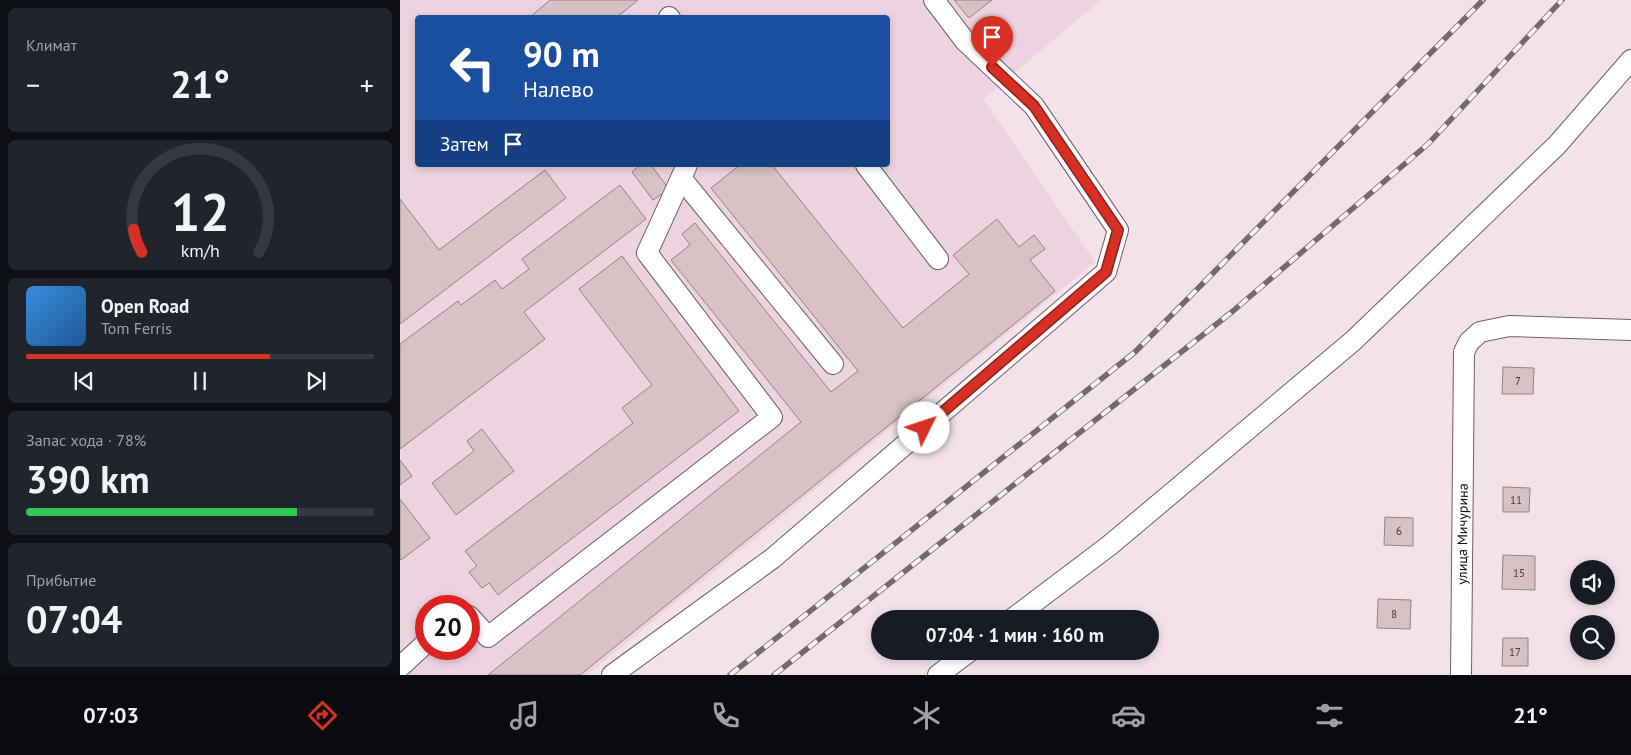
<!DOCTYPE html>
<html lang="ru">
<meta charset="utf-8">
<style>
:root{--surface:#171b24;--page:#20242c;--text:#f1f3f6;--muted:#9ea1a6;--line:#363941;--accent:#d93025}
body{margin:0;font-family:"PT Sans",sans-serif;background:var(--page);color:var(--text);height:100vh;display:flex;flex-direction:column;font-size:19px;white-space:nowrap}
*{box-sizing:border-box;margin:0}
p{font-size:16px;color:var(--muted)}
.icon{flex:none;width:28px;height:28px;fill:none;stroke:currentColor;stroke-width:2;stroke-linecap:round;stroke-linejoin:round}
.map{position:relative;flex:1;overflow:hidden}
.drawer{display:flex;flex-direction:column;gap:8px;padding:8px;background:#0d0f14;width:400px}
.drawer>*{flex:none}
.banner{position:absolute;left:15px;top:15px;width:475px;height:152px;border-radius:5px;box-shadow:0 2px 8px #0003;background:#1a4fa0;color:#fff;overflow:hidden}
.buttons{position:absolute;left:1170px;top:560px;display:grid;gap:10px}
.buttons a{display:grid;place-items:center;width:45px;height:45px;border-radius:50%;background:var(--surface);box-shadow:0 2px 8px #0003;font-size:25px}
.speed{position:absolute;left:15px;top:595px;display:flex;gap:10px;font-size:25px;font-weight:700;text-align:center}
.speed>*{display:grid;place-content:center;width:65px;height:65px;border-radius:50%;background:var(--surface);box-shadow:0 2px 8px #0003;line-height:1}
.speed .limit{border:8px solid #d22;background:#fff;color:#111}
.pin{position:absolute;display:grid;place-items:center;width:42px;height:42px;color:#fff;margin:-51px -21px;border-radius:50% 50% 50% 0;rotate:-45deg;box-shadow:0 0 5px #0007}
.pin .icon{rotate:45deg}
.me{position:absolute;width:55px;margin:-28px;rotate:49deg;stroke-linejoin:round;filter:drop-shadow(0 0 4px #0008)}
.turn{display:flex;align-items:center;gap:18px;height:105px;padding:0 25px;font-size:22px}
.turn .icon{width:65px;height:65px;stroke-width:2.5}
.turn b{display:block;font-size:35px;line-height:42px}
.then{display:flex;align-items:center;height:48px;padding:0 25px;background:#0003;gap:10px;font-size:19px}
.big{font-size:38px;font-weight:700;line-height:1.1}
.drawer .card{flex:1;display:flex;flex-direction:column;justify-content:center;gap:8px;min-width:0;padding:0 18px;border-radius:8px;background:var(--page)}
.drawer .dial{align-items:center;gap:0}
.dial svg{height:130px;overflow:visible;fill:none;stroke:var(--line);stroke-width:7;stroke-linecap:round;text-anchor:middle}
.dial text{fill:var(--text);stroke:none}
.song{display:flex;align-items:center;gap:15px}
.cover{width:60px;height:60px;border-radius:8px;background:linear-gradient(135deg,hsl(210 70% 55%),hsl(210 70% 35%))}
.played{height:5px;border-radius:2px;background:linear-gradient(90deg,var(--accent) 70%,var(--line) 70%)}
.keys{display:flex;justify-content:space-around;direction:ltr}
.heat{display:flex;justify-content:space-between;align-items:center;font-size:28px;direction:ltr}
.charge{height:8px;border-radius:4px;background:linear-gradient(90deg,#34c759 78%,var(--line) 0)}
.trip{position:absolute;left:471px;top:610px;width:288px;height:50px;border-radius:25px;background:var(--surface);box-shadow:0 2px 8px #0003;font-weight:700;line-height:50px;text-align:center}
.tab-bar{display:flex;height:80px;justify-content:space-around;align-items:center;background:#090b0e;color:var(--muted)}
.tab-bar .icon{width:35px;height:35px}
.tab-bar .active{color:var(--accent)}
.tab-bar b{font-size:22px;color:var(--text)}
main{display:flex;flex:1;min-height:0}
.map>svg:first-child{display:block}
</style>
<main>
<section class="drawer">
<div class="card"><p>Климат</p>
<div class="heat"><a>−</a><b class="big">21°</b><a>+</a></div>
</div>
<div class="card dial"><svg viewBox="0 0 100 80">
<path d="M14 69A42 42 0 1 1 86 69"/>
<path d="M14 69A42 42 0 0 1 9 55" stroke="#d93025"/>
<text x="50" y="56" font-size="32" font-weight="700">12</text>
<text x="50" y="72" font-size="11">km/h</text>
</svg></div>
<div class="card">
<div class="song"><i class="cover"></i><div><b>Open Road</b><p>Tom Ferris</p></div></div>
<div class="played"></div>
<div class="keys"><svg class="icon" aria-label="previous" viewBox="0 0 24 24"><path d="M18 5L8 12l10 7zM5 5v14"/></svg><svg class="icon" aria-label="pause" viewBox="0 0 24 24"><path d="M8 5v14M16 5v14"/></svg><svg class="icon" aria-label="next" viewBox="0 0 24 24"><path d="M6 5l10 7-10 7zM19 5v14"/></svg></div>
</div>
<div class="card"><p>Запас хода · 78%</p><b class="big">390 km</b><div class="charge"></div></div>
<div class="card"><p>Прибытие</p><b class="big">07:04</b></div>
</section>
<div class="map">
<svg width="1231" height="675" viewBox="0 0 1231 675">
<rect width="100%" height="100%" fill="#f4e2ea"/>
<path fill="#edd3df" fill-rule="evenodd" d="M 0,0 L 701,0 L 583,99 L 695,262 L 187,675 L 0,675 ZM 18,18 L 488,18 L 488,165 L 18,165 ZM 26,606 L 69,606 L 69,649 L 26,649 Z"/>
<g fill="#d6c2c4" stroke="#948183">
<polygon points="150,0 238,0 216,18 129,18"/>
<polygon points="554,0 592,0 569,18"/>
<polygon points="240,165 251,165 269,189 253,200 232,172"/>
<polygon points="340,165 372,165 503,328 569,274 553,255 597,219 619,247 634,235 645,249 630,260 655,291 180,675 88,675 401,422 271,260 290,245 282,234 295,223 431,392 458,371 311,188"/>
<polygon points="145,170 166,198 0,324 0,199 39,250"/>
<polygon points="220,185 246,219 124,312 145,339 0,449 0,344 58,301 61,305 95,280 102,289 129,269 122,259"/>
<polygon points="222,256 339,411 98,595 89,583 82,588 69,572 77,566 65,551 233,423 222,408 252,385 179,289"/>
<polygon points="1103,367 1134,368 1133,394 1102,394"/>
<polygon points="82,429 114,471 56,515 32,483 74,451 67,441"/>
<polygon points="0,460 12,476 0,485"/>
<polygon points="1103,487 1130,488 1129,512 1103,512"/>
<polygon points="0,499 30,538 1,560 0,559"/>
<polygon points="985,517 1013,518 1013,546 984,545"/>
<polygon points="1103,555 1135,556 1135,590 1102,589"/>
<polygon points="978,599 1011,600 1010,629 977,628"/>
<polygon points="1103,638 1128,638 1128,666 1102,666"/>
</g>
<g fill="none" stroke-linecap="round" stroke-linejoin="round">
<g stroke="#6d5e65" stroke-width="22">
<g id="minor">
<polyline points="269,17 270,18"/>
<polyline points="466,165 538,259"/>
<polyline points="281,178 433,364"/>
<polyline points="69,616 88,637 372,417 247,253 287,165"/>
<polyline points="612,619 710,545 953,341 1157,145 1231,60"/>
<polyline points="0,667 26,643"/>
<polyline points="212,675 373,558 706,272 718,230 634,106 565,41 534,0"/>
<polyline points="538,675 570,651"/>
<path id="s1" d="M 1061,675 L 1064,352 L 1069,342 L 1080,332 L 1109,326 L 1231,330"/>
</g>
</g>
<use href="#minor" stroke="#fff" stroke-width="20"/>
<g stroke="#746a6e" stroke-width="5.5">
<g id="rail">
<polyline points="330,675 735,352 1083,0"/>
<polyline points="374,675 833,311 1028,144 1162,0"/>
</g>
</g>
<use href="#rail" stroke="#fff0f7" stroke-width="4" stroke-dasharray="11" stroke-linecap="butt"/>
</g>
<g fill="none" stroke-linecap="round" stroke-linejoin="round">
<g stroke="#8d1f18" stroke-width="12">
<polyline id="route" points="524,428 706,272 718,230 634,106 592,67"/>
</g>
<use href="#route" stroke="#d93025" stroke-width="9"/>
</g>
<g text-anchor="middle" stroke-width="4" stroke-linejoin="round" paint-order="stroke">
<g font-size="11" fill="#433a3c">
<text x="1118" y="385">7</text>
<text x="1116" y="504">11</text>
<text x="999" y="535">6</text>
<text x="1119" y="577">15</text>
<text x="994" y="618">8</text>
<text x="1115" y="656">17</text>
</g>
<g font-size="14" fill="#120d0f" stroke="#fff0f7">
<text dy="5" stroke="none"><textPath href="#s1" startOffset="141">улица Мичурина</textPath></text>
</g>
</g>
</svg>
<div class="buttons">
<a><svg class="icon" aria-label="sound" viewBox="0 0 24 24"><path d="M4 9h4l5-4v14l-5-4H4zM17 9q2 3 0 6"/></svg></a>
<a><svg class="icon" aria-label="search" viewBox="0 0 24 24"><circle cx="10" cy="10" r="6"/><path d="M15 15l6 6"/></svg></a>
</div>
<div class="speed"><div class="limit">20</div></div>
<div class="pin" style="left:592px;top:67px;background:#d93025"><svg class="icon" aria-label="arrive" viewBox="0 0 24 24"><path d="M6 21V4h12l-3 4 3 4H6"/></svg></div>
<svg class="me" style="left:524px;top:428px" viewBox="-20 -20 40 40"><circle r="19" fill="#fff"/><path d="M0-13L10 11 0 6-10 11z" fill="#d93025"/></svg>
<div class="trip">07:04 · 1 мин · 160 m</div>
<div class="banner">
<div class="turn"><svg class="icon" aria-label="left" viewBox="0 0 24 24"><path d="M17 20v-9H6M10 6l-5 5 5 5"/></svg><div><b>90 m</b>Налево</div></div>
<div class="then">Затем<svg class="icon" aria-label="arrive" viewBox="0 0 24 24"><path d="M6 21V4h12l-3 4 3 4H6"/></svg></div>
</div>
</div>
</main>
<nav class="tab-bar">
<b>07:03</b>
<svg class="icon active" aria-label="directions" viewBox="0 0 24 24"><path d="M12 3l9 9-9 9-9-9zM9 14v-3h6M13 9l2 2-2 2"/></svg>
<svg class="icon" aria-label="music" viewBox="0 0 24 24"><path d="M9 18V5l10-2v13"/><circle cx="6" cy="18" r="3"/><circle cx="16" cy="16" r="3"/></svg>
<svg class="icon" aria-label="phone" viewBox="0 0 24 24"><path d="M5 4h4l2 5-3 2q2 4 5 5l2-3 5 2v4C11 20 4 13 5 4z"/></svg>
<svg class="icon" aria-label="climate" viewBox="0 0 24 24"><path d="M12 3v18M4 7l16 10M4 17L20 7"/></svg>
<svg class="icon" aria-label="car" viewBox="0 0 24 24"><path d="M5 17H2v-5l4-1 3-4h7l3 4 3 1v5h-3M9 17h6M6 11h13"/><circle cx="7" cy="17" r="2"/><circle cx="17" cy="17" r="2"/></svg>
<svg class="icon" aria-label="filters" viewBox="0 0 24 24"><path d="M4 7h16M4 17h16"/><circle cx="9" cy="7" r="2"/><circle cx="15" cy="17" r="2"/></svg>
<b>21°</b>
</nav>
